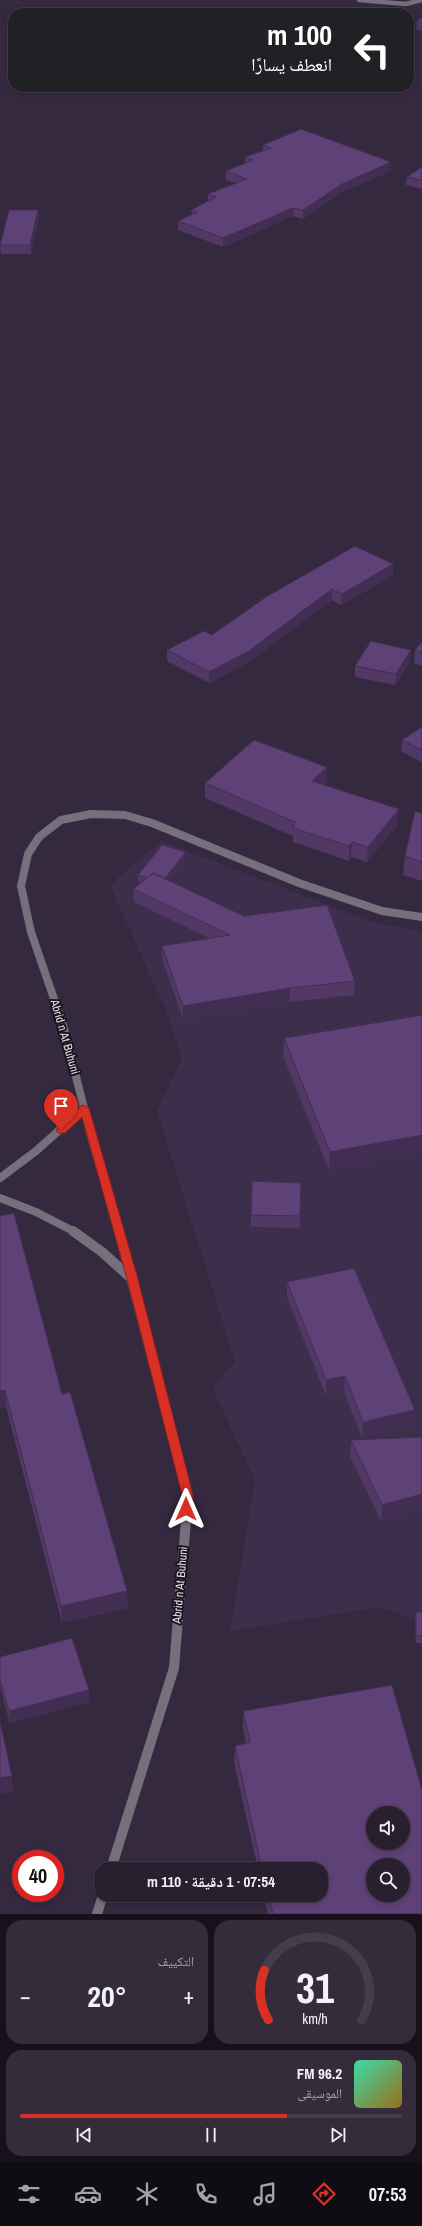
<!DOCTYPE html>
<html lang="ar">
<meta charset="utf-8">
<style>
:root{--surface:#281f2f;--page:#342c3b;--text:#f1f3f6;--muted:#a5a2aa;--line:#443d4b;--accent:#d93025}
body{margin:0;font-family:"Archivo Narrow","Noto Naskh Arabic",sans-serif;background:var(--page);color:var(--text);direction:rtl;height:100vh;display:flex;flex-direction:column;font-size:15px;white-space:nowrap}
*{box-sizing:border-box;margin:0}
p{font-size:13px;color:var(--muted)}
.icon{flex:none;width:22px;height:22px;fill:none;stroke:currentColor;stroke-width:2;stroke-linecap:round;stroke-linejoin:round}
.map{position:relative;height:1914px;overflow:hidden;direction:ltr}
.panel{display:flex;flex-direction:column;gap:6px;padding:6px;background:#16111a;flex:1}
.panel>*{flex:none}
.hud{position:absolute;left:8px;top:8px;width:406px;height:84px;border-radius:16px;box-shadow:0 2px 6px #0003,0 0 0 1px var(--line);direction:rtl;background:#202124;color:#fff;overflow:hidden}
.tools{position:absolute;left:366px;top:1806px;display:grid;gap:8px}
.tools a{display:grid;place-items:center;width:44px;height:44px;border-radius:50%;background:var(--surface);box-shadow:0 2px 6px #0003,0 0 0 1px var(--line);font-size:20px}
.speed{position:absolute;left:12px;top:1850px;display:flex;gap:8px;font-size:20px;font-weight:700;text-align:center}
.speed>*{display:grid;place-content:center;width:52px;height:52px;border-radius:50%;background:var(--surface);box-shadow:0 2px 6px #0003,0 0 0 1px var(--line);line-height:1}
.speed .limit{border:6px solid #d22;background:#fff;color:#111}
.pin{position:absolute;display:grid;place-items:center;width:34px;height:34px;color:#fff;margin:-41px -17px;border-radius:50% 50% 50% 0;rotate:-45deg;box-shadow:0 0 4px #0007}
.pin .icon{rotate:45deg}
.me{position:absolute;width:44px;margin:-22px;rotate:0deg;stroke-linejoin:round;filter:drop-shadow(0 0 3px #0008)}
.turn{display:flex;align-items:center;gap:14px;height:84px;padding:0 16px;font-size:18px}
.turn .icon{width:52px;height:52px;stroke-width:2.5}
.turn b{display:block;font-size:28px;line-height:34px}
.big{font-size:30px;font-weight:700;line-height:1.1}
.panel .tile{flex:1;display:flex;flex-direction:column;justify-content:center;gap:6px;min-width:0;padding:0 14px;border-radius:16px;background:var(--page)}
.panel .dial{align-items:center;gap:0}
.dial svg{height:104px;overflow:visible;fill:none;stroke:var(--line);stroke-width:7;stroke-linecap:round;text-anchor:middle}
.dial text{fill:var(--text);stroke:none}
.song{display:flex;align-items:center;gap:12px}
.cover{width:48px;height:48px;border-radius:6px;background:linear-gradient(135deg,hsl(160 70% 55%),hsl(40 70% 35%))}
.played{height:4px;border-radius:2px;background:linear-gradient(90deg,var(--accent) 70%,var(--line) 70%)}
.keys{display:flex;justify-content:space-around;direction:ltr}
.heat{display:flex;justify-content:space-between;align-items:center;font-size:22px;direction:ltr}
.panel .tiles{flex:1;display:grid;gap:6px;grid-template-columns:1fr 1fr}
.tile:last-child{grid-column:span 2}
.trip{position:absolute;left:94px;top:1862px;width:234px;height:40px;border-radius:16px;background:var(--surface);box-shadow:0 2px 6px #0003,0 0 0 1px var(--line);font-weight:700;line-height:40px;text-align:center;direction:rtl}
.dock{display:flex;height:64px;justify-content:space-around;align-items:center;background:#100c13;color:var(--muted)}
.dock .icon{width:28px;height:28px}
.dock .selected{color:var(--accent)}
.dock b{font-size:18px;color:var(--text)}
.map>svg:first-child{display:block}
</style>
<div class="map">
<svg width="422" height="1914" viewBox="0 0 422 1914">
<rect width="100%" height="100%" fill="#35293f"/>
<polygon fill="#3d2e4b" points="161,841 375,923 422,931 422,1622 380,1607 230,1631 255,1480 212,1387 235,1362 157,1111 182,1058 165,1009 110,885"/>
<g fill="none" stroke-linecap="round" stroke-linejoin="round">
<polyline stroke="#76707c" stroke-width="4.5" points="359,0 406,4 421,0"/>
<g stroke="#76707c" stroke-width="8">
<polyline points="0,1178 36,1151 84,1108"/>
<polyline points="0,1198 36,1212 75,1232"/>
</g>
<polyline stroke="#76707c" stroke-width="10" points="73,1231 102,1252 131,1278"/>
<polyline stroke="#76707c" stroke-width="8" points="119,1232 92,1140 63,1025 31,932 21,886 28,854 39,837 61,820 91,814 125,815 152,823 299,883 382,911 422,917"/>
<g stroke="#76707c" stroke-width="10">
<polyline points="111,1869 174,1668 188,1495 119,1231"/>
<polyline points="97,1914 103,1895"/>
</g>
</g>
<g fill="#513865">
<polygon points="422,18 422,31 416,29 417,21"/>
<polygon points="263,145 391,171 342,192 303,219 293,216 223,247 178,230 178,221 192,214 191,210 208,201 208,194 236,183 226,180 226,171 245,164 245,157 263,151"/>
<polygon points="422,167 422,189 406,185 407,177"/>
<polygon points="39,220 31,254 1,254 0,244"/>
<polygon points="393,564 393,575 341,605 332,600 249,662 209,683 167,661 167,650 212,635"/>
<polygon points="422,642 422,666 414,663 415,650"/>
<polygon points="411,650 410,661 395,685 355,677 355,666"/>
<polygon points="422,727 422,762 401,751 402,740"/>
<polygon points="327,782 323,785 398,824 367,862 351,857 349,861 293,842 293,836 205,798 205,783"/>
<polygon points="422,813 422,881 403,875 405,856"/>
<polygon points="186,859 169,880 355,981 354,995 289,1002 183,1019 162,959 162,946 209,938 134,902 133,889 142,882 138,881 138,875"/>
<polygon points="422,1015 329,1170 283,1056 284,1038"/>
<polygon points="301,1183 300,1228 251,1227 251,1215"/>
<polygon points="0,1216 128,1608 62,1623 6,1407 0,1408"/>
<polygon points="287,1282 413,1426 362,1438 344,1392 326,1396 287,1297"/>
<polygon points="422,1437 381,1521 350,1456 351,1440"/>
<polygon points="416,1612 422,1612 422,1643 416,1643 415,1619"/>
<polygon points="0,1657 89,1690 89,1702 10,1723 0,1687"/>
<polygon points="243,1711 422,1914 268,1914 264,1895 321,1895 321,1869 258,1869 234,1763 235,1746 246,1743 243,1728"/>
</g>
<g fill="#422e53">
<polygon points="391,162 391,171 342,192 303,219 303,210 342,184"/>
<polygon points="293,208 293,216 223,247 223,238"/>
<polygon points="38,210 39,220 31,254 30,245"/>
<polygon points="393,564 393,575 341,605 342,594"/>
<polygon points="332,589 332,600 249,662 209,683 209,672"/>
<polygon points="411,650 410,661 395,685 396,674"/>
<polygon points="327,767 327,782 312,796 312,781"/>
<polygon points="399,809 398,824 367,862 368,847"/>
<polygon points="352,842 351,857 349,861 349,846"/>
<polygon points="186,852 186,859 162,888 162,882"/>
<polygon points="290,988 289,1002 183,1019 183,1006"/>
<polygon points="422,1135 422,1153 329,1170 330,1152"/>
<polygon points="345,1376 344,1392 326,1396 326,1380"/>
<polygon points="5,1390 6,1407 0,1408 0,1391"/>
<polygon points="415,1410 413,1426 362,1438 363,1422"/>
<polygon points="422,1494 422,1509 381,1521 382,1505"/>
<polygon points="127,1591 128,1608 62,1623 61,1606"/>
<polygon points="89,1690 89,1702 10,1723 9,1711"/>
<polygon points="12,1776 13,1791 0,1794 0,1778"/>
</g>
<g fill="#5e4176" stroke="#422e53" fill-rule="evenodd">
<polygon points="422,18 422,23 417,21"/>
<polygon points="301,129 391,162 342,184 303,210 293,208 223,238 178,221 198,212 191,210 216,197 208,194 247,179 226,171 253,160 245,157 271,148 263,145"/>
<polygon points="422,167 422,180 407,177"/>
<polygon points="9,210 38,210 30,245 0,245"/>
<polygon points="355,546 393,564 342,594 332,589 249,651 209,672 167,650 204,631 212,635 266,597"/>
<polygon points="371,641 411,650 396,674 355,666"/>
<polygon points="422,642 422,652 415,650"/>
<polygon points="422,727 422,750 402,740"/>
<polygon points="254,740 327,767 312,781 399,809 368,847 352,842 349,846 293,828 295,822 205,783"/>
<polygon points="415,811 422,813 422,862 405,856"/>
<polygon points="162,845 186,852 165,878 153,873 148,878 138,875"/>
<polygon points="153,873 244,916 327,905 355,981 290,988 183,1006 162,946 230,935 133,889"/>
<polygon points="422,1015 422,1135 330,1152 284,1038"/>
<polygon points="252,1181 301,1183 300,1216 251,1215"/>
<polygon points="14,1213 62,1394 70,1392 127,1591 61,1606 5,1390 0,1391 0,1216"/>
<polygon points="354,1268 415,1410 363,1422 345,1376 326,1380 287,1282"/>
<polygon points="422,1437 422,1494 382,1505 351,1440"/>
<rect x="416" y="1612" width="6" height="24"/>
<polygon points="72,1638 89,1690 9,1711 0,1680 0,1657"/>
<path d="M 392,1685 L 422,1790 L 422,1914 L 273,1914 L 268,1895 L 321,1895 L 321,1869 L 262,1869 L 235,1746 L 250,1742 L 243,1711 ZM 373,1813 L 403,1813 L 403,1843 L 373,1843 ZM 373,1865 L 403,1865 L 403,1895 L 373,1895 Z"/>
<polygon points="0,1721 12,1776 0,1778"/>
</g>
<polygon fill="#d93025" stroke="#8d1f18" points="84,1105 89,1108 138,1279 193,1495 192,1509 186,1514 180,1509 182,1495 178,1479 127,1279 82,1117 65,1133 58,1133 56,1130 81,1106"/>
<g text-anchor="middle" stroke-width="4" stroke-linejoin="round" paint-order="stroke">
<g font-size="12" fill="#e6dfed" stroke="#1a141e">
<text transform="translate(65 1037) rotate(74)" y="4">Abrid n At Buhuni</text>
<text transform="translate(180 1585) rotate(-85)" y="4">Abrid n At Buhuni</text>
</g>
</g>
</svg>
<div class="tools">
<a><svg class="icon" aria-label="sound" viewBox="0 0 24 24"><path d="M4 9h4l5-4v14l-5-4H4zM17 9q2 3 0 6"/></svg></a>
<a><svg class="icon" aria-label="search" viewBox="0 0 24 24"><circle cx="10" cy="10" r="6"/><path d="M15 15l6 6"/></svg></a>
</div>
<div class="speed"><div class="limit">40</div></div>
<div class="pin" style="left:61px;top:1130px;background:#d93025"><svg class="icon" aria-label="arrive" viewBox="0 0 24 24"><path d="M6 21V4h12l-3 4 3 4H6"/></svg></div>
<svg class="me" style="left:186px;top:1509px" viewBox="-20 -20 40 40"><path d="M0-17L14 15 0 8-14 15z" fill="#d93025" stroke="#fff" stroke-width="4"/></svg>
<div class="trip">07:54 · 1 دقيقة · 110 m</div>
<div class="hud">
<div class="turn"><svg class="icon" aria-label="left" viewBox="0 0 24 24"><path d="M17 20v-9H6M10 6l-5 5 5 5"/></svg><div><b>100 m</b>انعطف يسارًا</div></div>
</div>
</div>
<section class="panel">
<div class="tiles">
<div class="tile dial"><svg viewBox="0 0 100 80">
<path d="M14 69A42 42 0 1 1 86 69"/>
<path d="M14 69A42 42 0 0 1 11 31" stroke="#d93025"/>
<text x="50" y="56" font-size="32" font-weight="700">31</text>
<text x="50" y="72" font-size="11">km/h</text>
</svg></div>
<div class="tile"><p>التكييف</p>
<div class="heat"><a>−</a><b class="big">20°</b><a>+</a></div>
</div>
<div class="tile">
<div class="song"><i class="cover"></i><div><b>96.2 FM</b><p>الموسيقى</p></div></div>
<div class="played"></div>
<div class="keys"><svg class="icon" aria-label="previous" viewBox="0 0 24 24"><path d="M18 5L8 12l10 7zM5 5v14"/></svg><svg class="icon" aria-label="pause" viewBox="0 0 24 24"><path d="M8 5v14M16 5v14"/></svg><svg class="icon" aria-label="next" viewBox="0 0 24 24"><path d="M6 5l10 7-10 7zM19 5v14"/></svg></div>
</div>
</div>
</section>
<nav class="dock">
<b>07:53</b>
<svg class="icon selected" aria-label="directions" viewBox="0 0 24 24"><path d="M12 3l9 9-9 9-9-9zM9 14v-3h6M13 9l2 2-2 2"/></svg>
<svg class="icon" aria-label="music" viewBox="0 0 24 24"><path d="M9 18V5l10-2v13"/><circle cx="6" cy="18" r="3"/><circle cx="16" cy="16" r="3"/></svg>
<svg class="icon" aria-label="phone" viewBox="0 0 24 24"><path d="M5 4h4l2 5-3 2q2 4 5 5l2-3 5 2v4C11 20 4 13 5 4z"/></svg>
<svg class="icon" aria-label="climate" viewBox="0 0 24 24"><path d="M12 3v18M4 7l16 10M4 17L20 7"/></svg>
<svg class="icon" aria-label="car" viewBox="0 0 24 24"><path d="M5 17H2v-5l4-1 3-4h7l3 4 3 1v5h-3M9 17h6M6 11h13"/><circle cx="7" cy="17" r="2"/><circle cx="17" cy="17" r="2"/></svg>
<svg class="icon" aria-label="filters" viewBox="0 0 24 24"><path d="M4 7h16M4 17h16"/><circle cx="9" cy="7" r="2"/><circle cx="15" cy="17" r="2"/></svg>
</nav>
